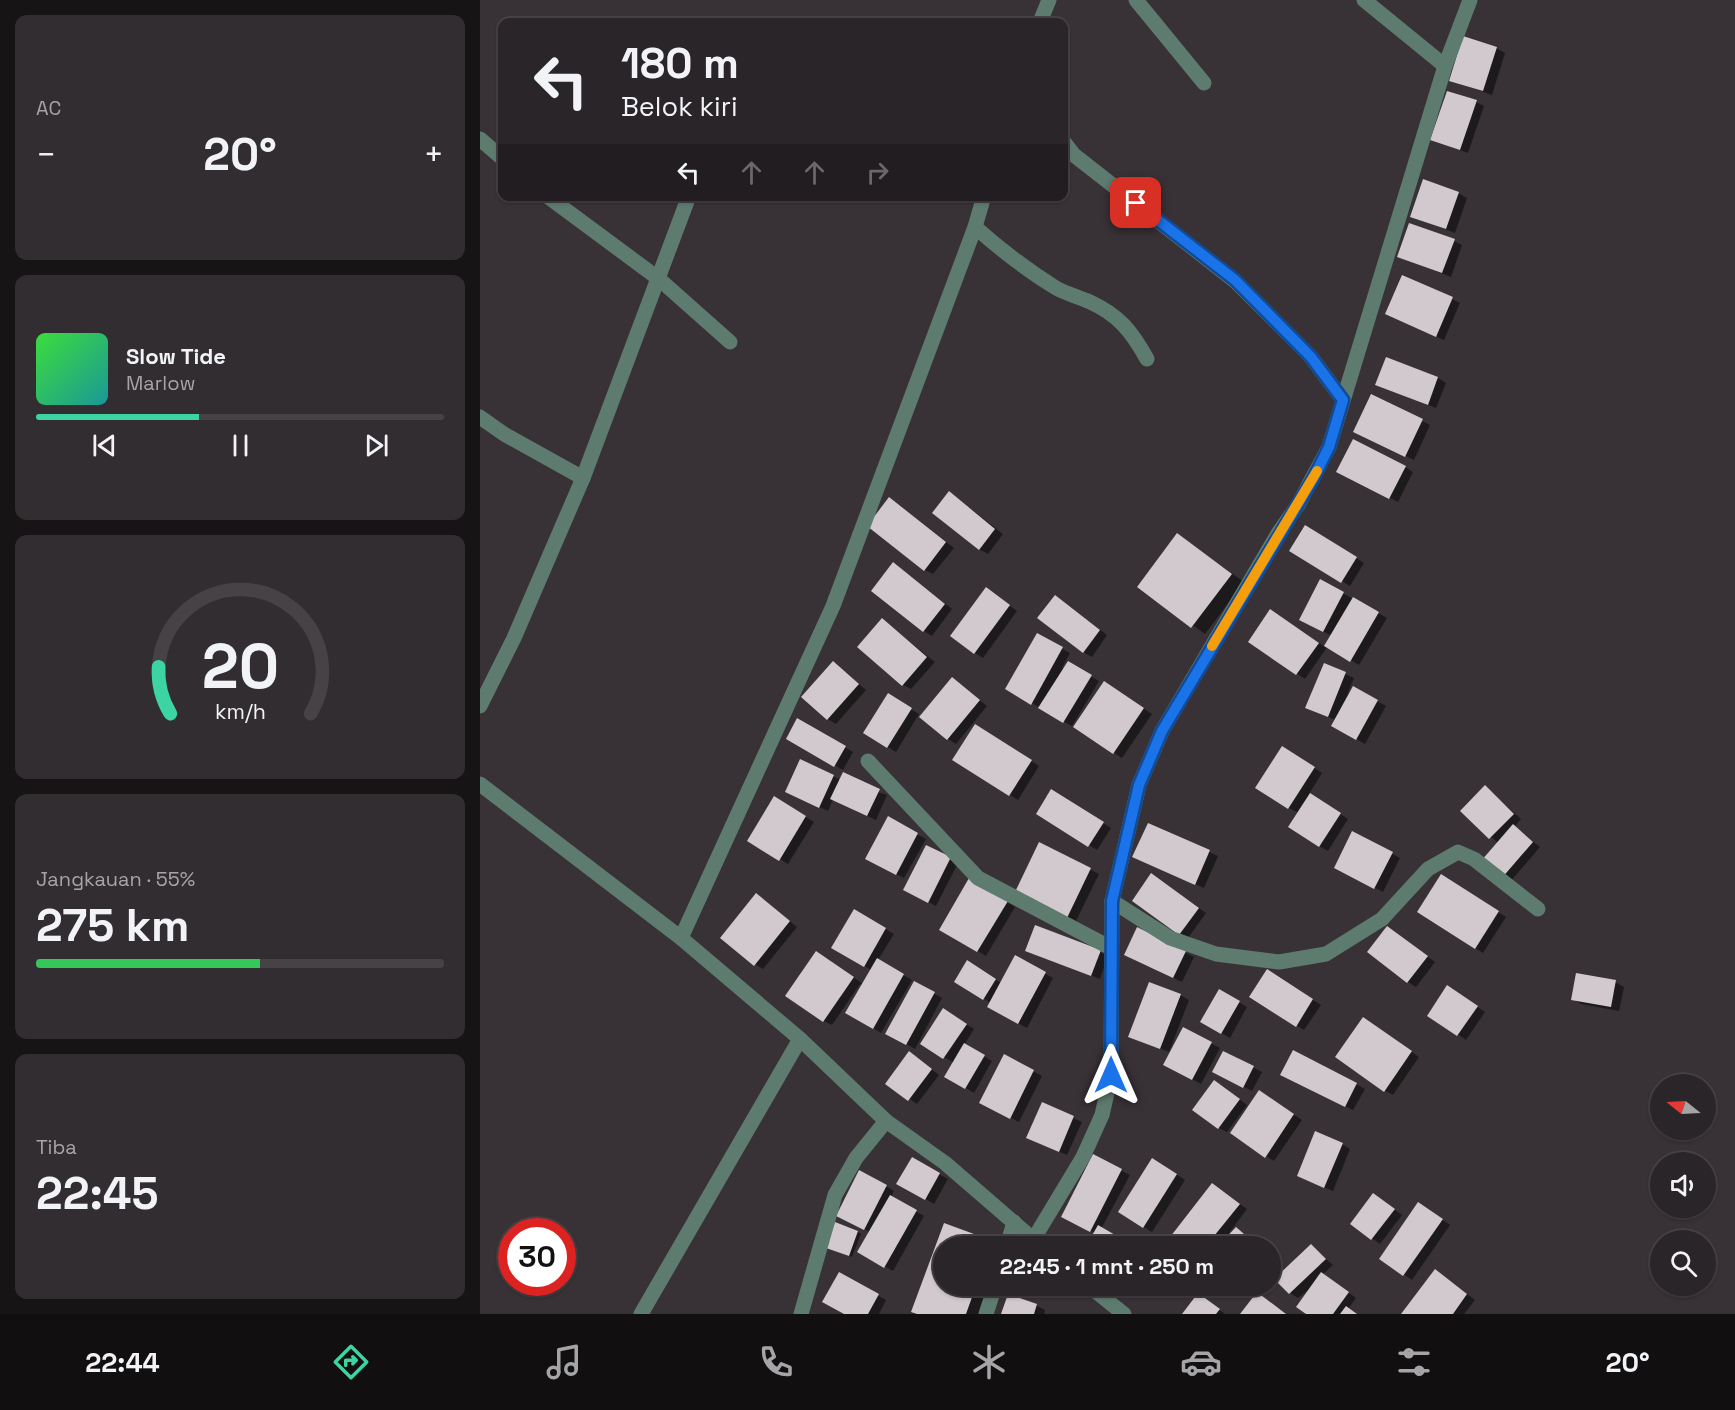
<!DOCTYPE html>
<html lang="id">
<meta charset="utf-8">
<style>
:root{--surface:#2a2528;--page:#322d30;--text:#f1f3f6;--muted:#a5a5a8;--line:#464245;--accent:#3dd4a3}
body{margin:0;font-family:"Space Grotesk",sans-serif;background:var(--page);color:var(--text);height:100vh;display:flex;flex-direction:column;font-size:22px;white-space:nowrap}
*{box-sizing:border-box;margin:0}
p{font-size:20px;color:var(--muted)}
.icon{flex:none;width:33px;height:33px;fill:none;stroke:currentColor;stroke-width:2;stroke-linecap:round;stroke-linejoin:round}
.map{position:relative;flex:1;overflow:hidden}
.drawer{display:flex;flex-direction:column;gap:15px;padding:15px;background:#171416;width:480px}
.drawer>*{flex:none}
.guide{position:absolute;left:18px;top:18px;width:570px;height:183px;border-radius:12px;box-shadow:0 2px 4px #0004,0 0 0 2px var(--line);background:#2a2528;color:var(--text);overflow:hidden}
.needle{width:39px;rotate:288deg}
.controls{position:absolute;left:1170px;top:1074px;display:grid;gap:12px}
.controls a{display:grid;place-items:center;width:66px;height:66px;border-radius:50%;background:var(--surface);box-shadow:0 2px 4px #0004,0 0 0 2px var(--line);font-size:30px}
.speed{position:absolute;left:18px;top:1218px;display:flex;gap:12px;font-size:30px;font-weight:700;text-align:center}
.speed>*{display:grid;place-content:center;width:78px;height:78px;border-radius:50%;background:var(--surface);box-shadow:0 2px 4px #0004,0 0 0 2px var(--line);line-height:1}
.speed .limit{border:9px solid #d22;background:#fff;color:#111}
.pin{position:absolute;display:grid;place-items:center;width:51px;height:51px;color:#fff;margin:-26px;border-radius:12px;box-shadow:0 3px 9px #0006}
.me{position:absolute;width:66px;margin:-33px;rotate:0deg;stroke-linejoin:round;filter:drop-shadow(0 0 4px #0008)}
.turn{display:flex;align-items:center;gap:21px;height:126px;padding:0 24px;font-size:27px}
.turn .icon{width:78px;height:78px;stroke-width:2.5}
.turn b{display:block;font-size:42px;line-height:51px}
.lanes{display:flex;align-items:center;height:57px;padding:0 24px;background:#0003;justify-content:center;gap:30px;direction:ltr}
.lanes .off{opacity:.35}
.big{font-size:45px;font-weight:800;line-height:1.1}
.drawer .widget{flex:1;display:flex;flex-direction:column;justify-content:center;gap:9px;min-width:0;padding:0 21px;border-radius:12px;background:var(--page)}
.drawer .dial{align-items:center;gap:0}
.dial svg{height:156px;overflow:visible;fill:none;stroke:var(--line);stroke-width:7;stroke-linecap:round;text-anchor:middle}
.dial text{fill:var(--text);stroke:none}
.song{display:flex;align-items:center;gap:18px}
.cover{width:72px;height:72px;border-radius:9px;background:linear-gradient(135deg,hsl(120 70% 55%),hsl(180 70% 35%))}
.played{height:6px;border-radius:3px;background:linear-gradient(90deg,var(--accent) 40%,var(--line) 40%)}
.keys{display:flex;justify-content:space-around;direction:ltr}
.heat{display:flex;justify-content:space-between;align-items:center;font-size:33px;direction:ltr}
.charge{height:9px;border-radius:4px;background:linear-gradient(90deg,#34c759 55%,var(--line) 0)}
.trip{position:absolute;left:453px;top:1236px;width:348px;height:60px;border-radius:30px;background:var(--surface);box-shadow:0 2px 4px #0004,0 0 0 2px var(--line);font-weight:800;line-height:60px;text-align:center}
.dock{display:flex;height:96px;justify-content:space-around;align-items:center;background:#110f10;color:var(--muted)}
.dock .icon{width:42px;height:42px}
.dock .active{color:var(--accent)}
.dock b{font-size:27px;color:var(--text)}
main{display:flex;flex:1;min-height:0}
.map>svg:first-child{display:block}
</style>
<main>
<section class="drawer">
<div class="widget"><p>AC</p>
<div class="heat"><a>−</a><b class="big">20°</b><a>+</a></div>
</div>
<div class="widget">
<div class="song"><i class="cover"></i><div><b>Slow Tide</b><p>Marlow</p></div></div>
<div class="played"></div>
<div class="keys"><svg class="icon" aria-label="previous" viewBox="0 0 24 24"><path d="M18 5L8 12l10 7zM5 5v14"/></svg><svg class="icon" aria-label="pause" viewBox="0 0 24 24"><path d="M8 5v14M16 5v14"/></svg><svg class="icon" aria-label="next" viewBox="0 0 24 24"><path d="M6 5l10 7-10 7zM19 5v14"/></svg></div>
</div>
<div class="widget dial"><svg viewBox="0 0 100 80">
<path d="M14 69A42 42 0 1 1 86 69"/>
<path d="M14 69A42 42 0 0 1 8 45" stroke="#3dd4a3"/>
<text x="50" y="56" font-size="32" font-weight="700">20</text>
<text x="50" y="72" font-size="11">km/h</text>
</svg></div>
<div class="widget"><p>Jangkauan · 55%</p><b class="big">275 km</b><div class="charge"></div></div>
<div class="widget"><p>Tiba</p><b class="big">22:45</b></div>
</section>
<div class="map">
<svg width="1255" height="1314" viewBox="0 0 1255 1314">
<rect width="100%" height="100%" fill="#383136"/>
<g fill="#0007">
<polygon points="1016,48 1025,53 1012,95 971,80"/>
<polygon points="996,102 1004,106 988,153 952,139"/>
<polygon points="978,193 987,198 975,233 932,216"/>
<polygon points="974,241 982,245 971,277 919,256"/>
<polygon points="972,299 980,303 964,340 907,314"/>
<polygon points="958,378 966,383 956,408 897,385"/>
<polygon points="891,396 950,425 934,460 883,436"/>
<polygon points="925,467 933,472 918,502 867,476"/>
<polygon points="477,498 523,534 508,554 499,549"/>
<polygon points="418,504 474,548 453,574 445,570"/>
<polygon points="826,527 884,563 870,586 811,550"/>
<polygon points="698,535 764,582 725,634 659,587"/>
<polygon points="414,564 472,609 452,636 444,631"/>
<polygon points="841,581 907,618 879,665 848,646 825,679 770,641 799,616 845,647 852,636 829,624"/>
<polygon points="514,594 537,611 503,658 495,653"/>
<polygon points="583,602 627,635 612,657 603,652"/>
<polygon points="402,620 455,662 431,689 423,685"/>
<polygon points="557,635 590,653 582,668 584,669 588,663 619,681 592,726 527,689"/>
<polygon points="354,663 386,690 356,724 348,719"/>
<polygon points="844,665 874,678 867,695 873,688 906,706 885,744 853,726 856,720 835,712"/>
<polygon points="473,679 507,706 476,744 468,739"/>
<polygon points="633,688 672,714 642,758 595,727"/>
<polygon points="408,696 439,714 416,752 385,733"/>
<polygon points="318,720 373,752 363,770 308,738"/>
<polygon points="504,731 559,766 538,800 530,795"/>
<polygon points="811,753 842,773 829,794 868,819 848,851 839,846 819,813 809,808"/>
<polygon points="321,761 361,780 407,795 396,820 353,799 348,811 316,796"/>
<polygon points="1005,787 1041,819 1034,827 1060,847 1030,882 1022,878 1018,843 982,811"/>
<polygon points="580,796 631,828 617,850 609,845"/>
<polygon points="295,798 334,822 308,864 269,840"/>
<polygon points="408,819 446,839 424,878 387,859"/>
<polygon points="669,825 738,856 724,888 663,861"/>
<polygon points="873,833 920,858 903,892 864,872"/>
<polygon points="560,844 619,874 596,921 545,896"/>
<polygon points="447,847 478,863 456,906 433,894"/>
<polygon points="490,880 535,907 506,956 461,929"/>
<polygon points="680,880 726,913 708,938 700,933"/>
<polygon points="970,881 1026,917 1003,953 995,948"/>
<polygon points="277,895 317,927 283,969 274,964"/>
<polygon points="374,911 414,934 398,960 432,980 401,1033 367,1012 382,985 380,984 352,1025 344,1021 345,957 383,984 391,970 354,947"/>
<polygon points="908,928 955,962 936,987 928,982"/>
<polygon points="658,929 714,957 702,982 654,959"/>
<polygon points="547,950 620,952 628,956 620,979"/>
<polygon points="535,957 573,978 547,1028 509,1007 511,1003 476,981 487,962 521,983"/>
<polygon points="796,976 841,1005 824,1030 816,1025"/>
<polygon points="1135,982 1144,987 1139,1011 1101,1004 1093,999"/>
<polygon points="435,983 462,998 435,1049 407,1033"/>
<polygon points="740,991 767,1007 750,1038 722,1022"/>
<polygon points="976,992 1005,1012 986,1040 949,1015"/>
<polygon points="700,995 709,1000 689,1052 650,1036"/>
<polygon points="472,1015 494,1029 484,1045 512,1061 494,1093 466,1076 474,1063 442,1043"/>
<polygon points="892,1024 939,1057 913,1095 904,1090"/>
<polygon points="704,1029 740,1048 721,1084 693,1069"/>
<polygon points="744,1053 782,1072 772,1091 743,1076"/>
<polygon points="525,1056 562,1076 539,1122 510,1107"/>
<polygon points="438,1058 459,1075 437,1104 407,1083"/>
<polygon points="811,1079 876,1084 885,1089 873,1110"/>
<polygon points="742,1086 767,1105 747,1132 739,1128"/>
<polygon points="788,1097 822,1120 794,1161 786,1156"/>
<polygon points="562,1104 602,1122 587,1155 556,1142"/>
<polygon points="862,1144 870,1149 853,1191 818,1176"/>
<polygon points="613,1156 650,1175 621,1229 645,1242 642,1246 608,1246 615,1233 583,1216"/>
<polygon points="432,1159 468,1179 454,1204 418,1183"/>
<polygon points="681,1164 705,1180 672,1232 664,1227"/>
<polygon points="733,1185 767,1209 749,1233 751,1235 756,1229 777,1246 697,1246 689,1241"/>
<polygon points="406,1186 414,1191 411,1197 444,1216 413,1271 379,1252 390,1232 366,1220"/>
<polygon points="902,1200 922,1215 900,1244 872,1224"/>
<polygon points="947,1209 970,1225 932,1280 901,1259"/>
<polygon points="465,1225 520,1246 464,1246 464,1286 512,1286 501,1314 438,1314"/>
<polygon points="378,1232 381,1234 372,1257 351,1249"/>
<polygon points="831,1246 853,1265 843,1274 876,1298 868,1309 876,1314 828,1314 831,1288 818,1298 810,1293"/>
<polygon points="360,1274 406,1300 399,1314 366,1314"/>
<polygon points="963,1276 995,1300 984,1314 923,1314"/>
<polygon points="529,1296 557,1306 565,1310 564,1314 523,1314"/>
<polygon points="726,1300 745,1314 704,1314"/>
</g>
<g fill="#d2c9cf">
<polygon points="983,36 1017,47 1003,91 969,81"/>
<polygon points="967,91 997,100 980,150 950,140"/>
<polygon points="943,179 979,192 966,229 930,217"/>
<polygon points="929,223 975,239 962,273 917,257"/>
<polygon points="922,275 973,297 956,337 905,314"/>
<polygon points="906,357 958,377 948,405 895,385"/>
<polygon points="891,394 943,419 925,457 873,432"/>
<polygon points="873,439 926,466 909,499 856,472"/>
<polygon points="469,491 515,529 499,550 452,513"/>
<polygon points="409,497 466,542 444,571 387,526"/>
<polygon points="825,525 877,557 861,583 809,551"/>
<polygon points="697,533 752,574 711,628 657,587"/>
<polygon points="413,562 465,604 443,632 391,591"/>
<polygon points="840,579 864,592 843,632 819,620"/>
<polygon points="506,587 530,605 494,654 470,636"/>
<polygon points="575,595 620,630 603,653 557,618"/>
<polygon points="873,597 899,612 870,662 844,646"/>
<polygon points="790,609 839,643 816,675 768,642"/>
<polygon points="402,618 447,657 422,686 377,647"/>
<polygon points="557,633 583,647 551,705 525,689"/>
<polygon points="353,661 379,684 347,720 321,697"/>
<polygon points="588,661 612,675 583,723 558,708"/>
<polygon points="844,663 866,672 848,717 825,708"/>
<polygon points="472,677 500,700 467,740 439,717"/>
<polygon points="624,681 664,708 633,754 593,727"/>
<polygon points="873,686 898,700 876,740 851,726"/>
<polygon points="408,693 432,708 407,748 383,733"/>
<polygon points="317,718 366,746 354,767 306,739"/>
<polygon points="495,724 552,760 529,796 472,760"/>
<polygon points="802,746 835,767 808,809 775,788"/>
<polygon points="320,759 354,775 339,808 305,792"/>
<polygon points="363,772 400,789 387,816 350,799"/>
<polygon points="1005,785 1034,814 1009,839 980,811"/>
<polygon points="571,789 624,822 608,847 556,814"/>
<polygon points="830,793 861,813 839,847 808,827"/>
<polygon points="294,796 326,816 299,861 267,841"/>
<polygon points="408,816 438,833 416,875 385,859"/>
<polygon points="668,823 730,850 715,885 652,857"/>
<polygon points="1033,824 1053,842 1021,879 1001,861"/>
<polygon points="872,831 913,852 894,889 854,868"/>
<polygon points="559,842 611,868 587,918 535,892"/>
<polygon points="446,845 471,857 448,903 423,890"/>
<polygon points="671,873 719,908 699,935 652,901"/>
<polygon points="961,874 1019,911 995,949 937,912"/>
<polygon points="489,878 528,901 497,952 459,930"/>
<polygon points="276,893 310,921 274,966 240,938"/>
<polygon points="374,909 406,928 384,967 351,948"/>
<polygon points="555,925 621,950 611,976 545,951"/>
<polygon points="907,926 948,956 927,983 887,952"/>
<polygon points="657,927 706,951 693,978 644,955"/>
<polygon points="336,951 374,977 343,1022 305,996"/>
<polygon points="535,955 566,972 538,1024 507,1007"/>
<polygon points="397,958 424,974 393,1029 365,1013"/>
<polygon points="487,960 516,979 503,1000 474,982"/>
<polygon points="787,969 833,999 816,1027 769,997"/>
<polygon points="1096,973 1136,980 1131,1007 1091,1000"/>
<polygon points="434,981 455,992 426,1045 405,1034"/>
<polygon points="669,982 701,994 680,1049 648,1037"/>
<polygon points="967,985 998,1006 977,1036 947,1016"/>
<polygon points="739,989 760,1001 741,1034 720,1022"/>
<polygon points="463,1008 487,1024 463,1059 440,1044"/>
<polygon points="883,1017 932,1051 904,1092 855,1057"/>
<polygon points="703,1027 732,1042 712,1080 683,1065"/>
<polygon points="484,1043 505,1055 485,1089 464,1077"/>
<polygon points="813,1050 877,1083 865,1107 800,1075"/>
<polygon points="429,1051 452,1069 428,1101 405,1084"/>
<polygon points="743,1051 774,1066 763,1088 732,1072"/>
<polygon points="524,1054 554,1070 530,1119 499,1103"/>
<polygon points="734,1080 760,1099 738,1129 712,1110"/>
<polygon points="779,1090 814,1114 785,1158 750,1133"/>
<polygon points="562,1102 594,1116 579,1152 546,1138"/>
<polygon points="835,1131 863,1143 844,1188 817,1176"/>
<polygon points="613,1154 642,1169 610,1232 581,1217"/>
<polygon points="432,1157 460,1173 445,1200 416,1184"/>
<polygon points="672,1158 697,1174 663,1228 638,1212"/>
<polygon points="379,1170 407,1185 384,1230 356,1216"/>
<polygon points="732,1183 760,1204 726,1246 694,1246 687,1241"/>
<polygon points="893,1193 915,1209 891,1240 870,1224"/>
<polygon points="410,1195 437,1210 404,1268 377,1252"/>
<polygon points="938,1202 963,1219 923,1276 899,1259"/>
<polygon points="355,1222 378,1231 369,1256 346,1248"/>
<polygon points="464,1223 513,1241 511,1246 464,1246 464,1286 496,1286 486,1314 437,1314 431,1312"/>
<polygon points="618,1225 642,1239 638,1246 606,1246"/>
<polygon points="756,1227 771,1240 765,1246 738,1246"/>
<polygon points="831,1244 846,1259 809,1294 794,1279"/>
<polygon points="955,1269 987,1294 973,1314 921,1314"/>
<polygon points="359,1272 399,1294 388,1314 364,1314 342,1302"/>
<polygon points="841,1272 869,1292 853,1314 826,1314 816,1307"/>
<polygon points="777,1292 806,1314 760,1314"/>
<polygon points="718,1293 740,1309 736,1314 702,1314"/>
<polygon points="528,1294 557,1304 554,1314 521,1314"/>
<polygon points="866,1306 877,1314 860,1314"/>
</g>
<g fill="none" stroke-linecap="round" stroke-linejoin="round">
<g stroke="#5e7b6f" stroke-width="15">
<polyline points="656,0 724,83"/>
<polyline points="884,0 965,66"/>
<polyline points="560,22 569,0"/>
<polyline points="0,139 22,158"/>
<polyline points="584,142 594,155 755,281 831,357 863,400"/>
<polyline points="67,196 179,279 250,342"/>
<path d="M 495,227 C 521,250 547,270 576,288 C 587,294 599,297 610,302 C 639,315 652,332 667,359"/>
<polyline points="0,417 24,434 103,478"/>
<polyline points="0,706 34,638 103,478 209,196"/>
<polyline points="388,761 498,878 631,948"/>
<polyline points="0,784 201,938 320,1039 406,1121 465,1163 561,1246"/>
<polyline points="632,901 690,938 736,954 799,962 846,954 902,919 948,869 978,852 994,859 1058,909"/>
<polyline points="201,938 353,606 495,227 504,196"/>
<polyline points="553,1240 603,1157 622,1115 631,1075 632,901 659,785 682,731 799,532 818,505 849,447 965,66 990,0"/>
<polyline points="527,1246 534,1222"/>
<polyline points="609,1286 644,1314"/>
<polyline points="161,1314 320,1039"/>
<polyline points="321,1314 355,1195 376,1158 406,1121"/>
<polyline points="506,1314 515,1286"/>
</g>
</g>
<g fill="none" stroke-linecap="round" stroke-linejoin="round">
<g stroke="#114b97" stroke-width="15">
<polyline id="route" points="631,1075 632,901 659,785 682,731 833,479 849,447 863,400 831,357 755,280 656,203"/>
</g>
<use href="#route" stroke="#1a73e8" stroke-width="10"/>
<polyline stroke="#f59e0b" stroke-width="10" points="732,646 837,471"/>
</g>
</svg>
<div class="controls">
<a><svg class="needle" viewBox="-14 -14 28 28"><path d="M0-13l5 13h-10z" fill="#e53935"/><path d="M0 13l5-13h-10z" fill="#a5a5a8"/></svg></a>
<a><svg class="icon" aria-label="sound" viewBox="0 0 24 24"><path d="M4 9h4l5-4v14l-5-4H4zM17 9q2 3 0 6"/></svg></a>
<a><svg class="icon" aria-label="search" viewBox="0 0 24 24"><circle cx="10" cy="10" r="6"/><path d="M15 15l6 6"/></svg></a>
</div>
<div class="speed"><div class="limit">30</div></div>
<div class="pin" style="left:656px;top:203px;background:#d93025"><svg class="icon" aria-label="arrive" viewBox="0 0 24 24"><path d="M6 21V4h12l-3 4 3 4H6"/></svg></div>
<svg class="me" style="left:631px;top:1075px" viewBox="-20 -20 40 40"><path d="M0-17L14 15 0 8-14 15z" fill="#1a73e8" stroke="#fff" stroke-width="4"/></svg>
<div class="trip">22:45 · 1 mnt · 250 m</div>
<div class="guide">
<div class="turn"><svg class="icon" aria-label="left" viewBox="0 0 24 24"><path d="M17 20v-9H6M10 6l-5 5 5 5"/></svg><div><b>180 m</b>Belok kiri</div></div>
<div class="lanes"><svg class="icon" aria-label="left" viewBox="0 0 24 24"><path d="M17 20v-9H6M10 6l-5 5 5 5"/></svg><svg class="icon off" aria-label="ahead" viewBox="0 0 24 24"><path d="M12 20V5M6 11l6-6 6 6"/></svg><svg class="icon off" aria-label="ahead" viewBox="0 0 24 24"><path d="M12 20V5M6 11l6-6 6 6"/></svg><svg class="icon off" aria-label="right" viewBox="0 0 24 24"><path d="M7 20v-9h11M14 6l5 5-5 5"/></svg></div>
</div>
</div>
</main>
<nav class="dock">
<b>22:44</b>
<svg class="icon active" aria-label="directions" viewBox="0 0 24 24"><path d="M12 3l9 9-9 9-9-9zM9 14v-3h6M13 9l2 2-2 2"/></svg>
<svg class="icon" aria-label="music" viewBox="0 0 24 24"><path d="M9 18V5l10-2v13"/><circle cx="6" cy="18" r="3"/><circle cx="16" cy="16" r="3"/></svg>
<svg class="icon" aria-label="phone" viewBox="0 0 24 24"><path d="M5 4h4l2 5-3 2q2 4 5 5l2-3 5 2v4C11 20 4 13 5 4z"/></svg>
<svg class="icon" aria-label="climate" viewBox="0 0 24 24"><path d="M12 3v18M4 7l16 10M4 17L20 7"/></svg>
<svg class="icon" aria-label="car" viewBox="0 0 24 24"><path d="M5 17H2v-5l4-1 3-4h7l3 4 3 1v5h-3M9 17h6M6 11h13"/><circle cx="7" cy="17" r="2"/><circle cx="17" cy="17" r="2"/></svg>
<svg class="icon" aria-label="filters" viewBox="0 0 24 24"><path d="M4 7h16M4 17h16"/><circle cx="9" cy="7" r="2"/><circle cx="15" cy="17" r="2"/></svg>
<b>20°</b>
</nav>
